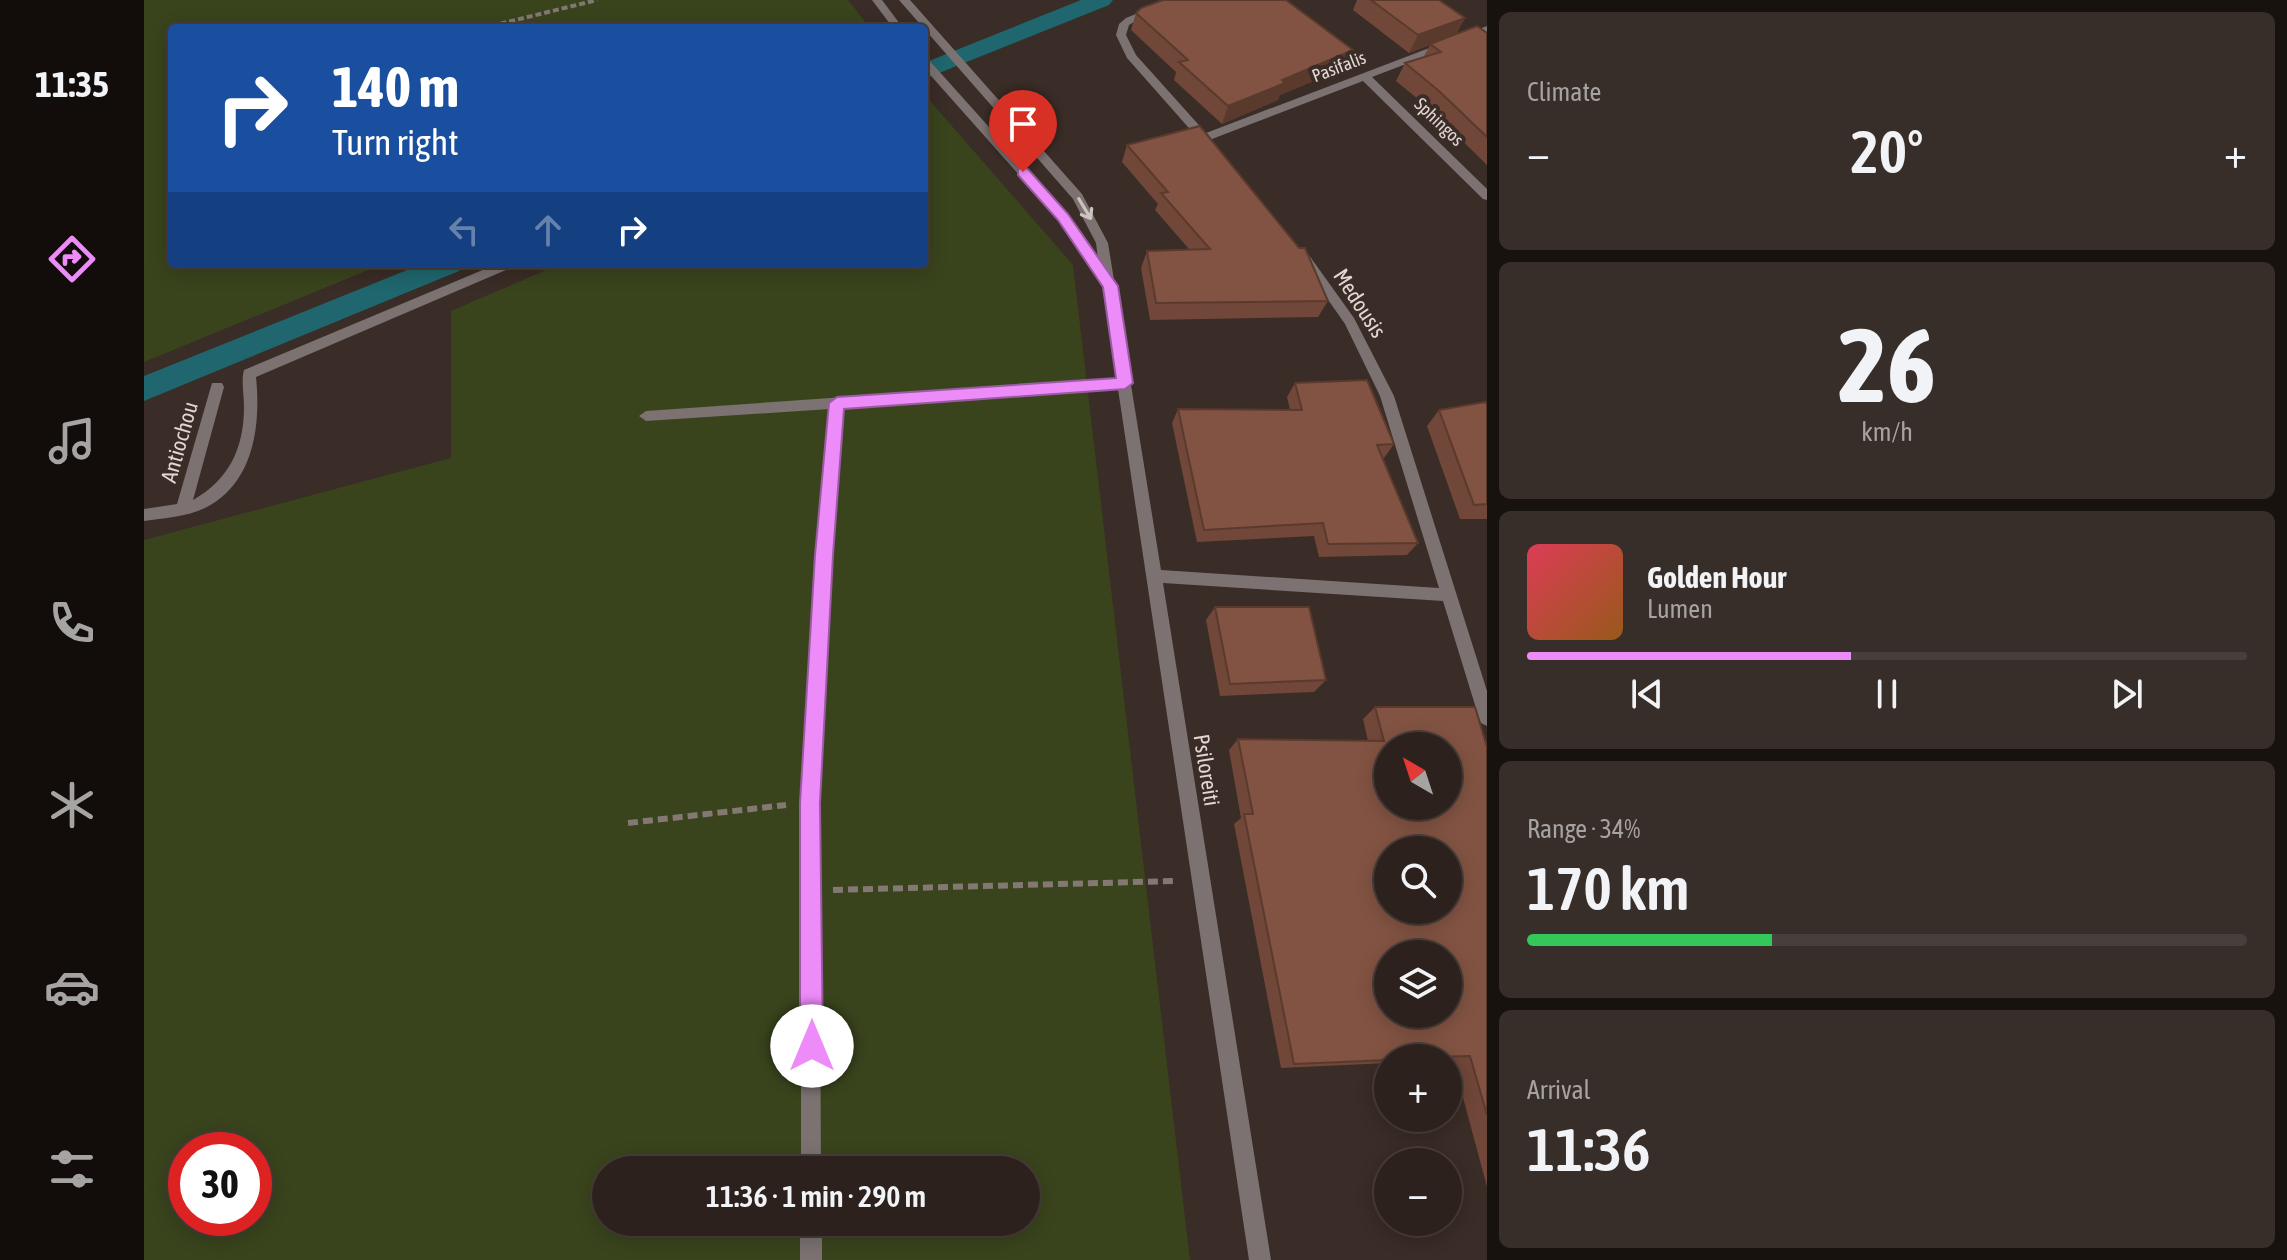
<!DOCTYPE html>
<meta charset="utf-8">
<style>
:root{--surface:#2c211c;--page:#382e29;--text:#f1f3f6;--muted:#a6a3a3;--line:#483e3b;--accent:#ed8cf9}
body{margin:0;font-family:"Asap Condensed",sans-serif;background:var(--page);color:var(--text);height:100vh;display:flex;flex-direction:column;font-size:30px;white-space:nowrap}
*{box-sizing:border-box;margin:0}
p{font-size:26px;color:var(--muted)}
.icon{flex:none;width:44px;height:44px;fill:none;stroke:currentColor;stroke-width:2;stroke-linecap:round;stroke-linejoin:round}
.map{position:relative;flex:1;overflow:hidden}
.panel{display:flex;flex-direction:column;gap:12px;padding:12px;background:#18120f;width:800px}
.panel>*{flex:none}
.banner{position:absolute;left:24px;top:24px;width:760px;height:244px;border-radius:8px;box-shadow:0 4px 20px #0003,0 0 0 2px var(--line);background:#1a4fa0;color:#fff;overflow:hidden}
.needle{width:52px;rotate:321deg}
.tools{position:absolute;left:1230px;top:732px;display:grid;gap:16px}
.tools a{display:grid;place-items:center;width:88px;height:88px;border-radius:50%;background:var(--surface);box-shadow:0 4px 20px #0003,0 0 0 2px var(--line);font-size:40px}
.speed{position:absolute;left:24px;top:1132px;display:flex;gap:16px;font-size:40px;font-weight:700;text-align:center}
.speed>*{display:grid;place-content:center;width:104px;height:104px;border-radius:50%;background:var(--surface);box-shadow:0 4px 20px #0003,0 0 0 2px var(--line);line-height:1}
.speed .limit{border:12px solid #d22;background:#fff;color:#111}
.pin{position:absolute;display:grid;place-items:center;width:68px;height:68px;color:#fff;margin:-82px -34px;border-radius:50% 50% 50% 0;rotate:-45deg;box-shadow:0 0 8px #0007}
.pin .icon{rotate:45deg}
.me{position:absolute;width:88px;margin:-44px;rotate:0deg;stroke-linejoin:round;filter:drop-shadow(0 0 6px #0008)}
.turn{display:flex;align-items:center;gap:28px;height:168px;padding:0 32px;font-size:36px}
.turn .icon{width:104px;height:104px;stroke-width:2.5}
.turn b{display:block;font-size:56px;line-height:68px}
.lanes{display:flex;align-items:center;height:76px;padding:0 32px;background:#0003;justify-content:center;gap:40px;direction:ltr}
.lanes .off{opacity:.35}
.big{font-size:60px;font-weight:600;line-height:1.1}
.panel .card{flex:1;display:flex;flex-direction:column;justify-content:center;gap:12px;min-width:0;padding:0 28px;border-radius:12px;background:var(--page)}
.panel .dial{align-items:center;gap:0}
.dial b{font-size:104px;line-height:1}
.song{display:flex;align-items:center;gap:24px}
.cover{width:96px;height:96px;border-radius:12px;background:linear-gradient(135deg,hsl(350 70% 55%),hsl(30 70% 35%))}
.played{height:8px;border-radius:4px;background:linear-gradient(90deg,var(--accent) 45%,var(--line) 45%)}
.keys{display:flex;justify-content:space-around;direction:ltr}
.heat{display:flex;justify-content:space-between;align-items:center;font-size:44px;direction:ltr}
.charge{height:12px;border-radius:6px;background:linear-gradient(90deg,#34c759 34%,var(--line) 0)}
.trip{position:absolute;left:448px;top:1156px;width:448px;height:80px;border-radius:40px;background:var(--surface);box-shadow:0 4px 20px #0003,0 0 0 2px var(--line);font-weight:600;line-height:80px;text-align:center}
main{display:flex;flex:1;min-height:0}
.dock{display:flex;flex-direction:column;width:144px;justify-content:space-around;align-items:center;background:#120d0b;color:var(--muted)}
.dock .icon{width:56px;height:56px}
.dock .on{color:var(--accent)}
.dock b{font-size:36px;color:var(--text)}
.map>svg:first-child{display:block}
</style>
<main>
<nav class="dock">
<b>11:35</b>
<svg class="icon on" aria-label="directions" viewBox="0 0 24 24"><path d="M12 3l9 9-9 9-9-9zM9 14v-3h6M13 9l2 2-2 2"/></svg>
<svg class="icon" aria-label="music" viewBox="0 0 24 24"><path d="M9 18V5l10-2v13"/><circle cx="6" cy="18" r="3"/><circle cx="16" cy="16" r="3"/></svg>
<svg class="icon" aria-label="phone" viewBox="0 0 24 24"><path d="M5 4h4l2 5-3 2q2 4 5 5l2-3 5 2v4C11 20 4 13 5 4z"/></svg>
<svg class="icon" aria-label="climate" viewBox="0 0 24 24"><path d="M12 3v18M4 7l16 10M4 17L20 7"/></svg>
<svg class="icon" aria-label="car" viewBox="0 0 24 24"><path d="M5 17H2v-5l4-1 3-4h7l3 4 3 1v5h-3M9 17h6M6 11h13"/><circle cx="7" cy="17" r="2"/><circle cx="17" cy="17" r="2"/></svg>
<svg class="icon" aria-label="filters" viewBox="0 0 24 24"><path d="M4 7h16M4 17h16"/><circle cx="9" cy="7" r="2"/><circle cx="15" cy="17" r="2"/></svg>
</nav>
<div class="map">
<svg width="1343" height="1260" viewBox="0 0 1343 1260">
<rect width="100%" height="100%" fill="#3a2c26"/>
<g fill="#39441d" fill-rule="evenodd">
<polygon points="0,0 704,0 726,28 28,28 28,264 239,264 0,362"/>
<path d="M 787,102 L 929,265 L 1046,1260 L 0,1260 L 0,540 L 307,458 L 307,311 L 416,264 L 780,264 L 780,105 ZM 42,1150 L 110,1150 L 110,1218 L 42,1218 ZM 462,1170 L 882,1170 L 882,1222 L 462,1222 Z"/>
</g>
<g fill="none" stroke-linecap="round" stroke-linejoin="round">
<g fill="#1f666e" fill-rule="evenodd">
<polygon points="937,0 969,0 965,5 780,79 780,63"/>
<polygon points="278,264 319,264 315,271 0,401 0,376"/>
</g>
<polyline stroke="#847873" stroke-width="4" stroke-dasharray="6 3" stroke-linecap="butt" points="339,28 453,0"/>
<g stroke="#847873" stroke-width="6" stroke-dasharray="10 5" stroke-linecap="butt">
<polyline points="484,823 642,805"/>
<polyline points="689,890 1031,881"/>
</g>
<g fill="#7b7271" fill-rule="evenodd">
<polygon points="728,0 738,0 759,28 749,28"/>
<polygon points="755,0 766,0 938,194 964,243 1017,570 1295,588 1236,396 1201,324 1152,254 1158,250 1162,251 1210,318 1250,396 1343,691 1343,726 1337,723 1335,718 1299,601 1019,583 1127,1260 1105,1260 974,389 700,408 688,555 675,803 677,1170 657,1170 657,803 672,555 686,409 502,421 495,416 502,411 972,378 958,284 915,220 780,68 780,58 784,59 923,214 954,259 952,243 929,199"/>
<polygon points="1026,0 1040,0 990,22 985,25 982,35 992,55 1062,133 1343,26 1343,33 1228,77 1343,189 1343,200 1339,199 1219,81 1068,139 1067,144 1059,144 983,58 972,35 975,24 982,18"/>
<path d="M 353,264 L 371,264 L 369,267 L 112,377 C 117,425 110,484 61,508 C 42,517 20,518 0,521 L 0,509 L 33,504 L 68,383 L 78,383 L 80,387 L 49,500 C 85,480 100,448 100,407 C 100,395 97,381 100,370 Z"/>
<rect x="656" y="1222" width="22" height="38"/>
</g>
</g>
<g fill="#704739">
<polygon points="1213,0 1295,0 1321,18 1312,34 1343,33 1343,165 1286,109 1252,81 1261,63 1279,58 1286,45 1265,53 1209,10"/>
<polygon points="992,13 1201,68 1136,95 1134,100 1078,124 1030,80 1032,72 987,30"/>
<polygon points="983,145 1184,301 1174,317 1006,320 997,268 1003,251 1045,249 1011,210 1014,204 978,162"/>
<polygon points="1151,383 1250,444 1240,458 1238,458 1274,543 1263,555 1175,557 1170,536 1053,542 1028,423 1034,409 1146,410 1143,397"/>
<polygon points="1343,404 1343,519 1316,519 1283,426 1295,410"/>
<polygon points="1071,607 1182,680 1170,692 1076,696 1062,620"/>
<polygon points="1231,707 1343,747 1343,1187 1309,1060 1304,1060 1304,1058 1244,1058 1244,1063 1137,1068 1090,824 1097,818 1085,750 1094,739 1224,741 1219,719"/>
</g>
<g fill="#5b3a2e">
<polygon points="1321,18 1311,35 1265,53 1274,35"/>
<polygon points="1209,50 1201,68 1136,95 1134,100 1078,124 1084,106 1138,80"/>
</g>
<g fill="#825342" stroke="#5b3a2e" stroke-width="2" fill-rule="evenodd">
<polygon points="1019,0 1142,0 1209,50 1138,80 1141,83 1084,106 1035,62 1044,60 992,13 997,8"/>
<polygon points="1227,0 1295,0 1321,18 1274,35"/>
<polygon points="1333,26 1343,33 1343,137 1295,91 1261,63 1297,52 1286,44"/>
<polygon points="1056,126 1155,248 1161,248 1184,301 1012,303 1003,251 1066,249 1017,193 1024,192 983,145"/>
<polygon points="1223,380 1250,444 1233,445 1274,543 1184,544 1179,523 1060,530 1034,409 1158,410 1151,383"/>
<polygon points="1341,402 1343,404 1343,504 1330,505 1295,410"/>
<polygon points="1071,607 1165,607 1182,680 1086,684"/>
<path d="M 1231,707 L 1331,707 L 1343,747 L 1343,1115 L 1326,1056 L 1244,1058 L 1244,1060 L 1150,1064 L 1100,814 L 1109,814 L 1094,739 L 1240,741 ZM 1244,746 L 1304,746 L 1304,806 L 1244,806 ZM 1244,850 L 1304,850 L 1304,910 L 1244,910 ZM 1244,954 L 1304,954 L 1304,1014 L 1244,1014 Z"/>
</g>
<defs><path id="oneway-shaft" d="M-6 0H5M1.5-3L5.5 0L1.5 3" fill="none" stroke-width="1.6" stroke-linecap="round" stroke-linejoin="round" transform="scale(2)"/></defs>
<use stroke="#cdc3c0" href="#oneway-shaft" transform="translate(941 209) rotate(59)"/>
<polygon fill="#ed8cf9" stroke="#9a5ba2" stroke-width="2" points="879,167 884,169 924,214 974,286 989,383 981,389 700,409 689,555 676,803 679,1046 676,1054 668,1057 660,1054 656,1046 656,803 671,555 685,403 693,397 972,378 959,287 914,220 874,175 874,169"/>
<g text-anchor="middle" stroke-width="8" stroke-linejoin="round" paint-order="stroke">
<g font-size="18" fill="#e1d7d4" stroke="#3a2c26">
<text transform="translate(1195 67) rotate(-21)" y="6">Pasifalis</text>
<text transform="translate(1295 122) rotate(44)" y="6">Sphingos</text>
</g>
<g font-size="22" fill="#e1d7d4" stroke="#3a2c26">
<text transform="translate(1216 303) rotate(57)" y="8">Medousis</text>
<text transform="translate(35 442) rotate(-74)" y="8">Antiochou</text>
<text transform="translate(1063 770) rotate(81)" y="8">Psiloreiti</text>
</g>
</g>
</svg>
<div class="tools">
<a><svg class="needle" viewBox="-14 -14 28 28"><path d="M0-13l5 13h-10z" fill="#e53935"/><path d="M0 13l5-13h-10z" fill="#a6a3a3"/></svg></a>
<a><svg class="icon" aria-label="search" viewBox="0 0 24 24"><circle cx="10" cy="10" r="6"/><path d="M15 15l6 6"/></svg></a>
<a><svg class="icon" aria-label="layers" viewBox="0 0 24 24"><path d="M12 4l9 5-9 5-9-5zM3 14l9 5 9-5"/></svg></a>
<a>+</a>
<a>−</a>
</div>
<div class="speed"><div class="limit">30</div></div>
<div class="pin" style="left:879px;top:172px;background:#d93025"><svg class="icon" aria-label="arrive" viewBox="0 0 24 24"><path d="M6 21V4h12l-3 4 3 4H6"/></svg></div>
<svg class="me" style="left:668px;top:1046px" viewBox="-20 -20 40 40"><circle r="19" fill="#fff"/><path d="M0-13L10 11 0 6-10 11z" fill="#ed8cf9"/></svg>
<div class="trip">11:36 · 1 min · 290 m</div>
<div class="banner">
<div class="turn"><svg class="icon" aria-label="right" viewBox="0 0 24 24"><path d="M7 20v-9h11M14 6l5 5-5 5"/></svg><div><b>140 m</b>Turn right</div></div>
<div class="lanes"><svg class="icon off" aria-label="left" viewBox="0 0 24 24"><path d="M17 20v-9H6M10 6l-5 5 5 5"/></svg><svg class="icon off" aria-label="ahead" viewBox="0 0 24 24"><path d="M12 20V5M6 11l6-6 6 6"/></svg><svg class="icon" aria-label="right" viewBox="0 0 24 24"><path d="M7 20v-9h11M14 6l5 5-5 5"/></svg></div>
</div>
</div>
<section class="panel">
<div class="card"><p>Climate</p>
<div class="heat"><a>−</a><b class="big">20°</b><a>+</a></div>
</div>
<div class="card dial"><b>26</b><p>km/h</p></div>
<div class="card">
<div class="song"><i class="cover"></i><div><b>Golden Hour</b><p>Lumen</p></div></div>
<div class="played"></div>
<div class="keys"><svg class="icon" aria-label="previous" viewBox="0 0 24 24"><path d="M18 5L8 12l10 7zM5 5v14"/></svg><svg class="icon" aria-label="pause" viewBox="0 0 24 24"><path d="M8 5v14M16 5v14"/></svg><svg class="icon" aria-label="next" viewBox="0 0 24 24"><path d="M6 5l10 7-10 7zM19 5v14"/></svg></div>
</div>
<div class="card"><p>Range · 34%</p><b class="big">170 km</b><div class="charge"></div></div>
<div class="card"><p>Arrival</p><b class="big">11:36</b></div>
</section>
</main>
